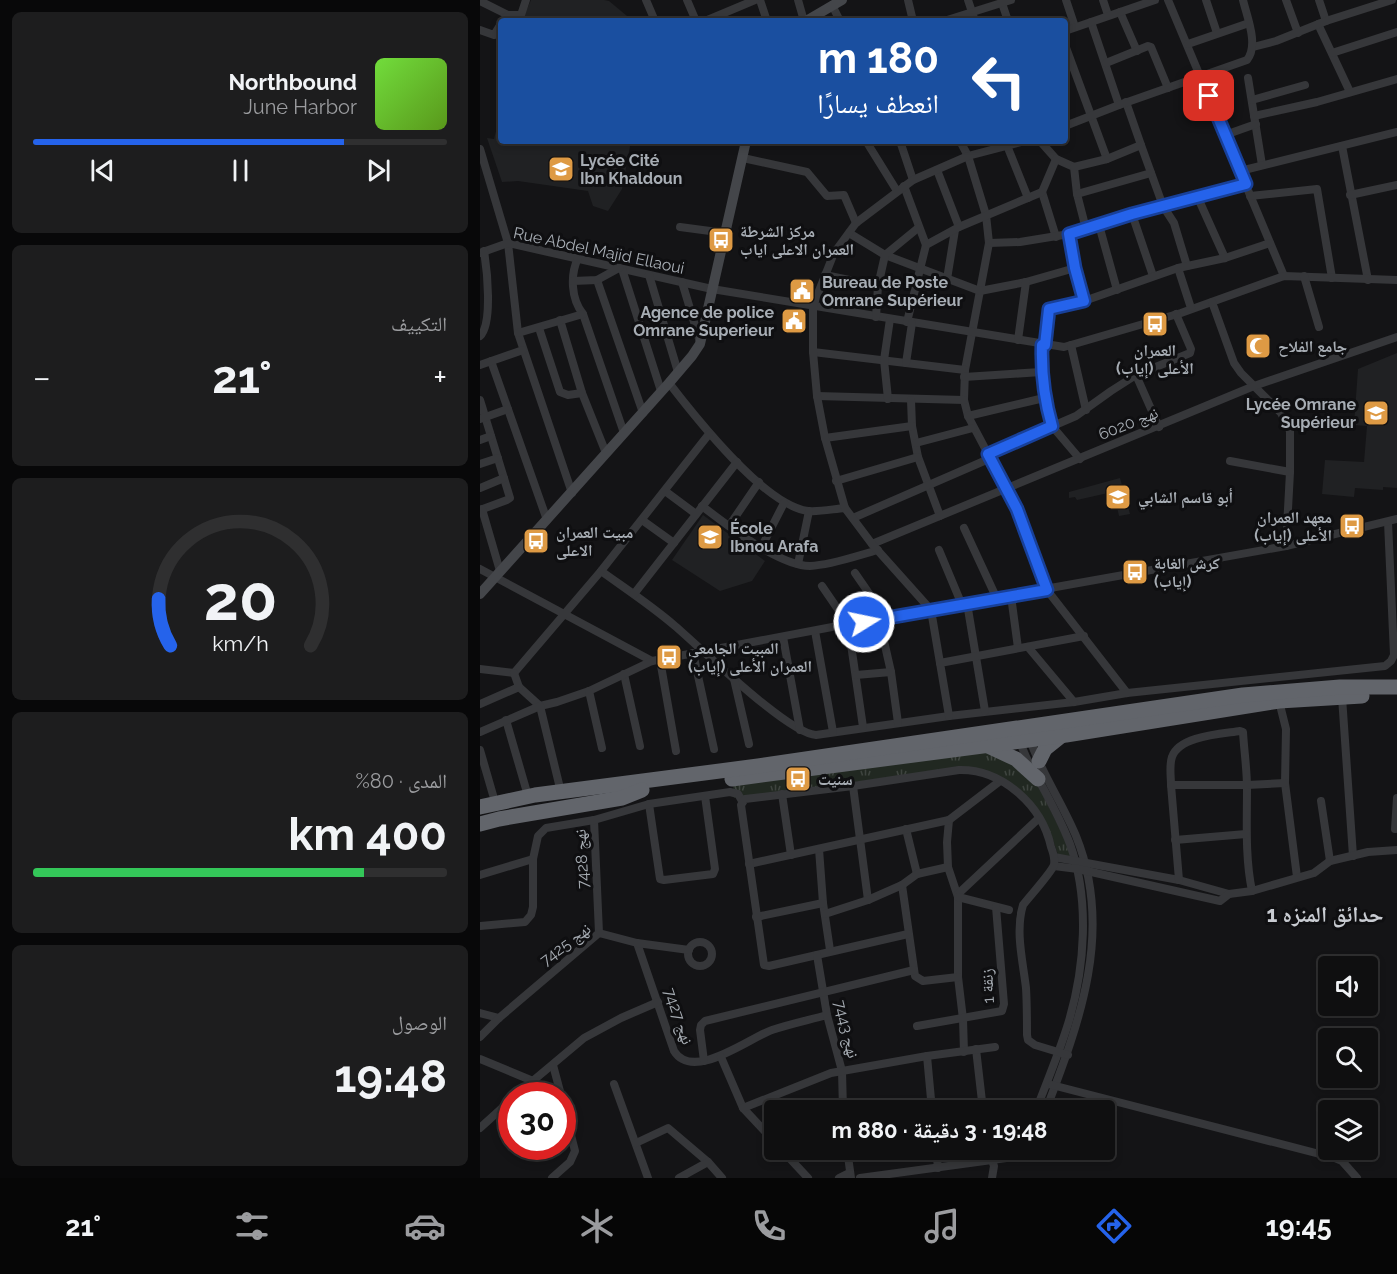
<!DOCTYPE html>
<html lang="ar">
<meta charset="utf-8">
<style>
:root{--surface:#0f0f10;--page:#1d1d1e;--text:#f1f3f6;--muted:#9b9c9f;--line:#2f2f30;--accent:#2563eb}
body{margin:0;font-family:Raleway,"Noto Naskh Arabic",sans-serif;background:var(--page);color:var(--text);direction:rtl;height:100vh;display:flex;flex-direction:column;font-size:22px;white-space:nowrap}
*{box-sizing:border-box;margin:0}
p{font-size:20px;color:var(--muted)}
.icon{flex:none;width:33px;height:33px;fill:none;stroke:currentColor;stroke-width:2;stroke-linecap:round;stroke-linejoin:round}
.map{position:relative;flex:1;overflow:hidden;direction:ltr}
.side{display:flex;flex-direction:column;gap:12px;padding:12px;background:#080809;width:480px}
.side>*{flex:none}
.hud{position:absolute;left:18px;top:18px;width:570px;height:126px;border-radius:6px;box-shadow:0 3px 9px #0003,0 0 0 2px var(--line);direction:rtl;background:#1a4fa0;color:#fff;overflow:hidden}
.controls{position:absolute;left:838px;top:956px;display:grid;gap:12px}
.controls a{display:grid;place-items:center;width:60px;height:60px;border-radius:6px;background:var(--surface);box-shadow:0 3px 9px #0003,0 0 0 2px var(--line);font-size:30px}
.speed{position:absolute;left:18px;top:1082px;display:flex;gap:12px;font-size:30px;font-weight:700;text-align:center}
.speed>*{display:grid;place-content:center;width:78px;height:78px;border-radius:50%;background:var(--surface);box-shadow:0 3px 9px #0003,0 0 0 2px var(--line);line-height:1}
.speed .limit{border:9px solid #d22;background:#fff;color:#111}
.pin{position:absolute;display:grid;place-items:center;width:51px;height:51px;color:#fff;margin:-26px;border-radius:12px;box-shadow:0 3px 9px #0006}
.me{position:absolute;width:66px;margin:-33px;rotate:80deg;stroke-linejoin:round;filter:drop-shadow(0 0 4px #0008)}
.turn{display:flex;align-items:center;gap:21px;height:126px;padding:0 30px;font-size:27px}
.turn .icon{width:78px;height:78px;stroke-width:2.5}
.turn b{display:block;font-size:42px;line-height:51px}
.big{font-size:45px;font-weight:700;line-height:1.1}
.side .widget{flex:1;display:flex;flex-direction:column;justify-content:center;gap:9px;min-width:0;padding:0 21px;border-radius:9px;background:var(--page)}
.side .dial{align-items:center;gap:0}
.dial svg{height:156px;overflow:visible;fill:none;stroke:var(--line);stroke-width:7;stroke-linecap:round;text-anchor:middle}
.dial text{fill:var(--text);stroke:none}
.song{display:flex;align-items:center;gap:18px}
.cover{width:72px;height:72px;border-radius:9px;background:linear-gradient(135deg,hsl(100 70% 55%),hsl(90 70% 35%))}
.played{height:6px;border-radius:3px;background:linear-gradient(90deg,var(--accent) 75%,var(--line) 75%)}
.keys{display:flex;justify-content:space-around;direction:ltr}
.heat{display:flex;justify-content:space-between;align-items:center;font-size:33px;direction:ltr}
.charge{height:9px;border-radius:4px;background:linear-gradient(90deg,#34c759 80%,var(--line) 0)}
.trip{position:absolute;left:284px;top:1100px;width:351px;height:60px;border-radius:6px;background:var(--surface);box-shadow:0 3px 9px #0003,0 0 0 2px var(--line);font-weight:700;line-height:60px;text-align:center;direction:rtl}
.menu{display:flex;height:96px;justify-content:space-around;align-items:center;background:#060606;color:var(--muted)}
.menu .icon{width:42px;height:42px}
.menu .active{color:var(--accent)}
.menu b{font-size:27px;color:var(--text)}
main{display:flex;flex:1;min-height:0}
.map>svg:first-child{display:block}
</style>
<main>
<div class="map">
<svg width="917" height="1178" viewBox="0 0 917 1178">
<defs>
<pattern id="grass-tufts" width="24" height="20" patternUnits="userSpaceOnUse" patternTransform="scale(1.5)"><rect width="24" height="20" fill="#212821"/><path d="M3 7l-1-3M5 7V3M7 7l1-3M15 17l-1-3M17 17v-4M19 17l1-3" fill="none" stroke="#3e443f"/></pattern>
</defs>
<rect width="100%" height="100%" fill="#141416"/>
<g fill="#202123">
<polygon points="51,0 124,0 129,1 153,21 44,21 42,20"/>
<polygon points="21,112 21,141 151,141 142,189 128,211 113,206 108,191 38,181 22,182 7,138 14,139"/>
<polygon points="917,353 917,488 903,487 903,490 875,488 874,497 842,494 845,460 884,462 887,426 874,425 878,369"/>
<polygon points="640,478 650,514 639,516 635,498 630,499 628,493 597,500 595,497 589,498 589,492"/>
<polygon points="223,515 285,561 272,581 240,591 192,560"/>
</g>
<polygon fill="url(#grass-tufts)" points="508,749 556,781 594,858 578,855 571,834 543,794 488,767 254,798 253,786"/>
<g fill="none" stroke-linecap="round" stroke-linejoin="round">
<g stroke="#36373a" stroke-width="8">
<polyline points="166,0 175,21"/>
<polyline points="207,0 216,21"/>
<polyline points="280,0 287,21"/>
<polyline points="318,0 324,21"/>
<polyline points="428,0 433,21"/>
<polyline points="488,0 495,21"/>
<polyline points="586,0 595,27"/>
<polyline points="623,0 628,15"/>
<polyline points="688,0 804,276"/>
<polyline points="726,0 737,33"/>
<polyline points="806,0 818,33"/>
<polyline points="839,0 846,21"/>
<polyline points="0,1 28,15"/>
<polyline points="522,3 528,21"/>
<polyline points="352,5 360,21"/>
<polyline points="640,12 657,51"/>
<polyline points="23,21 28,15 41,15 46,0"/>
<polyline points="225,21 275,0"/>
<polyline points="464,21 531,0"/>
<polyline points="611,22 639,105"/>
<polyline points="838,24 870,92"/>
<polyline points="0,30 14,35 21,24"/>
<polyline points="585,31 675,0"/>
<polyline points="708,44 769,23"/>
<polyline points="585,45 627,159"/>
<polyline points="773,47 796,41 846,21 912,0"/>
<polyline points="852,53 917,32"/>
<polyline points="626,63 668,46 671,47 688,88"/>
<polyline points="768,78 782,165"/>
<polyline points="772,100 825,85"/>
<polyline points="646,102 661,145"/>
<polyline points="774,116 837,102 917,79"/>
<path d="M 585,126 L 639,105 L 767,60 C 779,45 767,17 763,0"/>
<polyline points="745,135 776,124"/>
<polyline points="386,141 417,191"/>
<polyline points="420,141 433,180"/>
<polyline points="480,141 488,156 506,215 509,243 485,370 484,400 488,416 537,509 567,590 647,693"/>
<polyline points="560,141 576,159 594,167 597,194 606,229"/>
<polyline points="526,143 548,198"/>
<polyline points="862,146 888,280"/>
<polyline points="0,149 28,243 38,333 92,493"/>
<polyline points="263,158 327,172 347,196 364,195 376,223"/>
<polyline points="594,167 627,159 661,145 683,206 694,223 707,266"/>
<polyline points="457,170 479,227"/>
<polyline points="760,171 917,132"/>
<polyline points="424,186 446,245"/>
<polyline points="562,192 576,237"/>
<polyline points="597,194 671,173"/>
<polyline points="870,195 917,185"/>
<polyline points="770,196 837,189 852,278"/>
<polyline points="718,198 745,258"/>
<polyline points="652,214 673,276"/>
<polyline points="619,225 637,290"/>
<polyline points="200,227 245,233"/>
<polyline points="369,233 405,255 500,291 546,282 595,268"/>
<polyline points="589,234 595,268 604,301"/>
<polyline points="509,243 540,242 589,234 652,214 766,184"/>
<polyline points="0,253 28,243 232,289 584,347 701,313 804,276 917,280"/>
<path d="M 98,258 C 90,275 91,299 103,314 L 144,433"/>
<polyline points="698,268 711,308"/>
<polyline points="142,269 181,391"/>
<polyline points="169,275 198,372"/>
<polyline points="345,275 398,286"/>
<polyline points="824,276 839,327"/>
<polyline points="467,279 475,230"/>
<polyline points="117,280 163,413"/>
<polyline points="93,281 117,280 139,268"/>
<polyline points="202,282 220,342"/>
<polyline points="732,302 754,363 761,373 801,413 810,431 810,472 806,546"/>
<polyline points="396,317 398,286 405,255 438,228"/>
<polyline points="80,320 102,393 126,453"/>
<polyline points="427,322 446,245 479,227 562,192 576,159"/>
<polyline points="59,328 80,392 88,395 102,393"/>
<polyline points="38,333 103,314"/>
<path d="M 0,336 C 13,324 7,269 4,251"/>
<polyline points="538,340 546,282"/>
<polyline points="565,345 568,313 571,307 604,301 698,268 745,258 790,243"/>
<polyline points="591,345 606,410"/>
<polyline points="333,352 485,370"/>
<polyline points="11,361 67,520"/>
<polyline points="426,363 432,323"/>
<polyline points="0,365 43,350"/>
<polyline points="561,372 564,401 572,426 600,459"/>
<polyline points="656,375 679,427"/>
<polyline points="484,377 561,372 562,345"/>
<path d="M 189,383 C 216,418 284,505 328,511 C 340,512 353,509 365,508"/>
<polyline points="337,396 484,400"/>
<polyline points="408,399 404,360 410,319"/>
<polyline points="0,400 30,498 27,500 0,510"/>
<polyline points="431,400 432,426 438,457 460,516"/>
<polyline points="488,416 564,398"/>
<polyline points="0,419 28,409"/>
<polyline points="345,438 432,426"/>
<polyline points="0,440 11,436"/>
<polyline points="436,443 493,428"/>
<polyline points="508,454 596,416 631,391 656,375 710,353 711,349 696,314"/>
<polyline points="750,461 810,472"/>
<polyline points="0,464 18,458"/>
<polyline points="356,481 438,457"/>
<polyline points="0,488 24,478"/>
<polyline points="185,491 216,514"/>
<path d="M 222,506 C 247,525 299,566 330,566 C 352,565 376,556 398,550"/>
<polyline points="2,509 20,571"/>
<polyline points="373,518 511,458"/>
<polyline points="162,520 194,543"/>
<polyline points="249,526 279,482"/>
<polyline points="484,528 517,599"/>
<polyline points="392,544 774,386 917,337"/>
<polyline points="281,548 304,503"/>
<polyline points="459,550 482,605"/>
<polyline points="318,564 329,511"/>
<polyline points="0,569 172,661"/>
<path d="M 121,571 C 146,589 172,606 195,626 C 221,648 308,734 336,735 L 469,716 L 594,702 L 647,693 L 905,666 L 911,661 L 914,655 L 908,522"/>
<polyline points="375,573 406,618"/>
<polyline points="342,586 368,624 383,727"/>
<polyline points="154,594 257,462"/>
<polyline points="531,596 538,648"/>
<polyline points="487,603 505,711"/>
<polyline points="399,619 411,672 418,723"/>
<polyline points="335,631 353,732"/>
<polyline points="303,637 320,730"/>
<polyline points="548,647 594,702"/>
<polyline points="213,653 234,749"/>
<polyline points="180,660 196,751"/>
<polyline points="460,663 451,610 392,544 365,508 345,438 337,396 333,352 333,306 354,253 376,223 433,180 488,156 545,141"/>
<polyline points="0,669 34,673"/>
<polyline points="34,673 121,571 229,434"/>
<polyline points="144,674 160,746"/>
<polyline points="376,675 411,672"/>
<polyline points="254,679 269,744"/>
<polyline points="39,687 60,706 77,702 109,691 172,661 368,624 806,546 917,519"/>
<polyline points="109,691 122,748"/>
<polyline points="862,697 873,856"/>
<polyline points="799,701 806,729 805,783 817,877"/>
<polyline points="0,704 39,687 34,673"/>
<polyline points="469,716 460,663 604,636"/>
<polyline points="26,720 46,789"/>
<polyline points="0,732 60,706 79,784"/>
<path d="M 539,737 C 542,751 549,763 556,775 C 568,797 581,820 590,844 C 610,900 605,968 588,1024 C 579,1053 567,1082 556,1110"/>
<path d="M 549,737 C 560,771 582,802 596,836 C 634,930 600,1021 566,1110"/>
<polyline points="0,750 13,795"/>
<path d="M 691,785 C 691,777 689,765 692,757 C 699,736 741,734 760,731 L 763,732 C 764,750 767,769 767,788 C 767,822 765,857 772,891"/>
<polyline points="373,786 388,900"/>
<polyline points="302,794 311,855"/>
<polyline points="841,801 850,861"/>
<polyline points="169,804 180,879 184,880 233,874 235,869 225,796"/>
<polyline points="114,820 119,933"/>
<polyline points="469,820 467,842 468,867 478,897 478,977 483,1019 484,1052"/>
<polyline points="426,829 437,874"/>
<polyline points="915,829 917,798"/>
<polyline points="695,840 766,834"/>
<polyline points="339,849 343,903 350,950"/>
<polyline points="574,857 699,880 749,894"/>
<polyline points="269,864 469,820 520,781"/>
<polyline points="574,866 598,869 740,901 749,894 772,891 834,873 850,861 888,852 917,850"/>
<polyline points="0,875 53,859"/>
<polyline points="699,880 691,785 767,785 805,783"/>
<polyline points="422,885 435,976 443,981 478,977"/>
<polyline points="478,894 559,818"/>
<polyline points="478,897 529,910"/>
<polyline points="345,914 388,900 422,885 437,874 468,867"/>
<polyline points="276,917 343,903"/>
<polyline points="0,926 45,922 51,915 53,907 53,859 58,836 66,828 114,820 169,804 250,792 258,794 262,801"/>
<path d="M 428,934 L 289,966 L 284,965 L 261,805 L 265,799 L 373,786 L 479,770 C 522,769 562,805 571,847 C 573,852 575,859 574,865 C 571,873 549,897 543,905 C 535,931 543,962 546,988 C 547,1004 547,1020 547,1035 L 548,1040 L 555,1045 L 588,1055"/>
<circle cx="220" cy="954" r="12"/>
<path d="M 157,943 L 194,1051 C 213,1082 269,1038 292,1030 C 310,1024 329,1020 347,1015"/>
<polyline points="337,955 347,1015 362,1071 363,1110"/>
<polyline points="0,1013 19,1018"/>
<polyline points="437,1026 522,1011 524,1004 516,907"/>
<polyline points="0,1037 19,1018 119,933 157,943 209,950"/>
<polyline points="496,1049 503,1110"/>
<polyline points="447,1056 452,1110"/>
<polyline points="241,1057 263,1108 294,1141"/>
<polyline points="0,1059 53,1081"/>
<polyline points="224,1061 220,1030 221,1025 225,1021 434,970"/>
<polyline points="73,1065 81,1095"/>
<polyline points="134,1084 168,1178"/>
<polyline points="572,1085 855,1158 862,1161 877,1178"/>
<polyline points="36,1095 104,1038 141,1018 178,1002"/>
<polyline points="263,1108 351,1073 447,1056 515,1047"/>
<polyline points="0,1128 32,1099"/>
<polyline points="156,1143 188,1128 228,1162 242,1178"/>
<polyline points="301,1149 328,1178"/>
<polyline points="367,1149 371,1178"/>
<polyline points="456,1149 458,1168"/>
<polyline points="508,1149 514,1166 512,1178"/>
<polyline points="72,1178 90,1162 95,1151 82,1100"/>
<polyline points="199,1178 228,1162"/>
<polyline points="359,1178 369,1173"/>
<polyline points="380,1178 549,1155 552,1149"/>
</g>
<g stroke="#44464a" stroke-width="10">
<polyline points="326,21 362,0"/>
<polyline points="0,594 189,383 212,356 220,344 266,141"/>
</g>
<g stroke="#62656b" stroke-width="15">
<polyline points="508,746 536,759 558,779"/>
<polyline points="559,761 565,749 580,737"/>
<polyline points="252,779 586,735 799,701 882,696"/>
<polyline points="0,807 55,795 278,766 763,695 860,687 917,687"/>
<polyline points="0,824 19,819 142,798 162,790"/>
</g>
</g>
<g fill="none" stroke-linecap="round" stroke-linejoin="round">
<g stroke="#184099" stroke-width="15">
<path id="route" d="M 384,622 L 567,590 L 537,509 L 508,454 L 572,426 C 564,398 561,374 562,345 L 565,345 L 569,309 L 604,301 L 595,268 L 589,234 L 652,214 L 766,184 L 729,96"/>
</g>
<use href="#route" stroke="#2563eb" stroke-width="10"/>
</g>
<defs>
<g id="school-square" transform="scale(1.35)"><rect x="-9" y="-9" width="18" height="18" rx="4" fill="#de9a44" stroke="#0f0f11"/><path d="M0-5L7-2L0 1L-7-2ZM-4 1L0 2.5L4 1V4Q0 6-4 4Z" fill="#fff"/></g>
<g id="bus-square" transform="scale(1.35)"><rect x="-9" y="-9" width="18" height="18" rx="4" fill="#de9a44" stroke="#0f0f11"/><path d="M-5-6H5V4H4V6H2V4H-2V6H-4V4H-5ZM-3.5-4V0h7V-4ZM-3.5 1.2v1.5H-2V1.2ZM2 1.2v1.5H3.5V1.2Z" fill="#fff"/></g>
<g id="civic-square" transform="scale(1.35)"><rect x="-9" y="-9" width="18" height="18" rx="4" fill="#de9a44" stroke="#0f0f11"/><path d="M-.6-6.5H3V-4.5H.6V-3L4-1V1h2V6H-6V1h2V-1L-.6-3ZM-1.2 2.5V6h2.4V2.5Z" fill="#fff"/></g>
<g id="mosque-square" transform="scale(1.35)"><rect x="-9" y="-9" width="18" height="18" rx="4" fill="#de9a44" stroke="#0f0f11"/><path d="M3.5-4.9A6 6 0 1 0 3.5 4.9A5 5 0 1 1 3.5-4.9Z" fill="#fff"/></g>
</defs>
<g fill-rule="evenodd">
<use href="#school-square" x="81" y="169"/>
<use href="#bus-square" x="241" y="240"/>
<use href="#civic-square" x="322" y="291"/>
<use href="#civic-square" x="314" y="321"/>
<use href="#bus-square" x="675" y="324"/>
<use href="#mosque-square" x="778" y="346"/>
<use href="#school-square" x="896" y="413"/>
<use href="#school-square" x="638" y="497"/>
<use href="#bus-square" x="872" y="526"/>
<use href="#school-square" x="230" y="537"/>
<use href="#bus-square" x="56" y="541"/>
<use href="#bus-square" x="655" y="572"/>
<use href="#bus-square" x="189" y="657"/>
<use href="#bus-square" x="318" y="779"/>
</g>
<g text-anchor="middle" stroke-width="6" stroke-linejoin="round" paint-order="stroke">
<g font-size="16" font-weight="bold" fill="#a7adb4" stroke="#0f0f11" text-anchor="start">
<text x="100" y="166">Lycée Cité<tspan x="100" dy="18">Ibn Khaldoun</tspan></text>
<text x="260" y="237">مركز الشرطة<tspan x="260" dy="18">العمران الاعلى اياب</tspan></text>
<text x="342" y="288">Bureau de Poste<tspan x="342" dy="18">Omrane Supérieur</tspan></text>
<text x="294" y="318" text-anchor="end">Agence de police<tspan x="294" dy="18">Omrane Superieur</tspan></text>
<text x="798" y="352">جامع الفلاح</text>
<text x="675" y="356" text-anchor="middle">العمران<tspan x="675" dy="18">الأعلى (إياب)</tspan></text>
<text x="876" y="410" text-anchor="end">Lycée Omrane<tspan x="876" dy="18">Supérieur</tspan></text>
<text x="658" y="503">أبو قاسم الشابي</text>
<text x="852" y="523" text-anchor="end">معهد العمران<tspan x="852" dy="18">الأعلى (إياب)</tspan></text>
<text x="250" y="534">École<tspan x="250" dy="18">Ibnou Arafa</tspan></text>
<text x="76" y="538">مبيت العمران<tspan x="76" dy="18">الاعلى</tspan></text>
<text x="674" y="569">كرش الغابة<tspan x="674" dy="18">(إياب)</tspan></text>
<text x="208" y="654">المبيت الجامعي<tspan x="208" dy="18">العمران الأعلى (إياب)</tspan></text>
<text x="338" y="785">سنيت</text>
</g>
<g font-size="16" fill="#a7adb4" stroke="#0f0f11">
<text transform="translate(119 250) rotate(12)" y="6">Rue Abdel Majid Ellaoui</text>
<text transform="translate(648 423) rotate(-22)" y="6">نهج 6020</text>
<text transform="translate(101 859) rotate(-93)" y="6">نهج 7428</text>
<text transform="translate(85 944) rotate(-37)" y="6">نهج 7425</text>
<text transform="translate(507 986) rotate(-93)" y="6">زنقة 1</text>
<text transform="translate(199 1016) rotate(71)" y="6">نهج 7427</text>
<text transform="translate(367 1029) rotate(76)" y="6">نهج 7443</text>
</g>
<g font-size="22" font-weight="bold" fill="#c8cbd1" stroke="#0f0f11">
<text x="845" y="922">حدائق المنزه 1</text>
</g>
</g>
</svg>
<div class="controls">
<a><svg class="icon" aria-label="sound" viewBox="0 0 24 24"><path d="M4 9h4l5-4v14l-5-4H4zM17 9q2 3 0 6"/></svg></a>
<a><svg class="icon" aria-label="search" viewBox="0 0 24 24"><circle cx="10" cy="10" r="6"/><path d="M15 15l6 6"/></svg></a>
<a><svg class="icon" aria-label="layers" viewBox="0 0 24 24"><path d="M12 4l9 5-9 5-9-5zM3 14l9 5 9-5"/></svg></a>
</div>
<div class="speed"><div class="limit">30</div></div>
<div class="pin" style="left:729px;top:96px;background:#d93025"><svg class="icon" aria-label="arrive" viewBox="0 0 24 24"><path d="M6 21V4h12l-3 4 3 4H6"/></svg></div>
<svg class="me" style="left:384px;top:622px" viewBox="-20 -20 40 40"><circle r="17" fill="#2563eb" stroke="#fff" stroke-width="3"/><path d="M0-11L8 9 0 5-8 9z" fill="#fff"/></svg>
<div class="trip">19:48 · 3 دقيقة · 880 m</div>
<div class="hud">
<div class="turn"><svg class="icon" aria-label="left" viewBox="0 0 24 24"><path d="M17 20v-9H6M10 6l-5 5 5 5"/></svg><div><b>180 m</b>انعطف يسارًا</div></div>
</div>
</div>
<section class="side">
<div class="widget">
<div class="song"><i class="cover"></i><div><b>Northbound</b><p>June Harbor</p></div></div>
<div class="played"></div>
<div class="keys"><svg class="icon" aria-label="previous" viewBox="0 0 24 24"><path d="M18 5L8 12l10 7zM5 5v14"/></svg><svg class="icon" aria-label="pause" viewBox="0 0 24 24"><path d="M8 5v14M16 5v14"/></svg><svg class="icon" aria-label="next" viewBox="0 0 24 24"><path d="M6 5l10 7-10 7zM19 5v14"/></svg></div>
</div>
<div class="widget"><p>التكييف</p>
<div class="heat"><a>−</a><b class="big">21°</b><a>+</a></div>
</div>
<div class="widget dial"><svg viewBox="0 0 100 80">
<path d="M14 69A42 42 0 1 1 86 69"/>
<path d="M14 69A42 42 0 0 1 8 45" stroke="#2563eb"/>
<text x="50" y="56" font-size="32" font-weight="700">20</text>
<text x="50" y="72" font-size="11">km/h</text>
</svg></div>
<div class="widget"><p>المدى · 80%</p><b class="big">400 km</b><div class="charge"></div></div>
<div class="widget"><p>الوصول</p><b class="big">19:48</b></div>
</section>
</main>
<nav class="menu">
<b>19:45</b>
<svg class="icon active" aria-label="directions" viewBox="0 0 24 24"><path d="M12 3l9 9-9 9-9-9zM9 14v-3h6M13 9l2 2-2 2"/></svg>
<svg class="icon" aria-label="music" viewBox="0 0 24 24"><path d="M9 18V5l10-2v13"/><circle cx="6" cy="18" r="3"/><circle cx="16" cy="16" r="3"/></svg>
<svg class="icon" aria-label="phone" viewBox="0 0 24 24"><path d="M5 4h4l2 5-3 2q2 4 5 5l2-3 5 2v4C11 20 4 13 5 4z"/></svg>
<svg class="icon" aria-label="climate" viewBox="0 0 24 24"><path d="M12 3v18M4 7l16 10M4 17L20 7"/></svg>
<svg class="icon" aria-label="car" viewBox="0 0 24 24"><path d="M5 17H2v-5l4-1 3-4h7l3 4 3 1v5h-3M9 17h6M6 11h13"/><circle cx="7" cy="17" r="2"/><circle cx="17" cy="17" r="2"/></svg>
<svg class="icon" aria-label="filters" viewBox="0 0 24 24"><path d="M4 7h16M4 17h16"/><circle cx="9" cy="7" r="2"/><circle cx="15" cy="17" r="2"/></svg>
<b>21°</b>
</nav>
